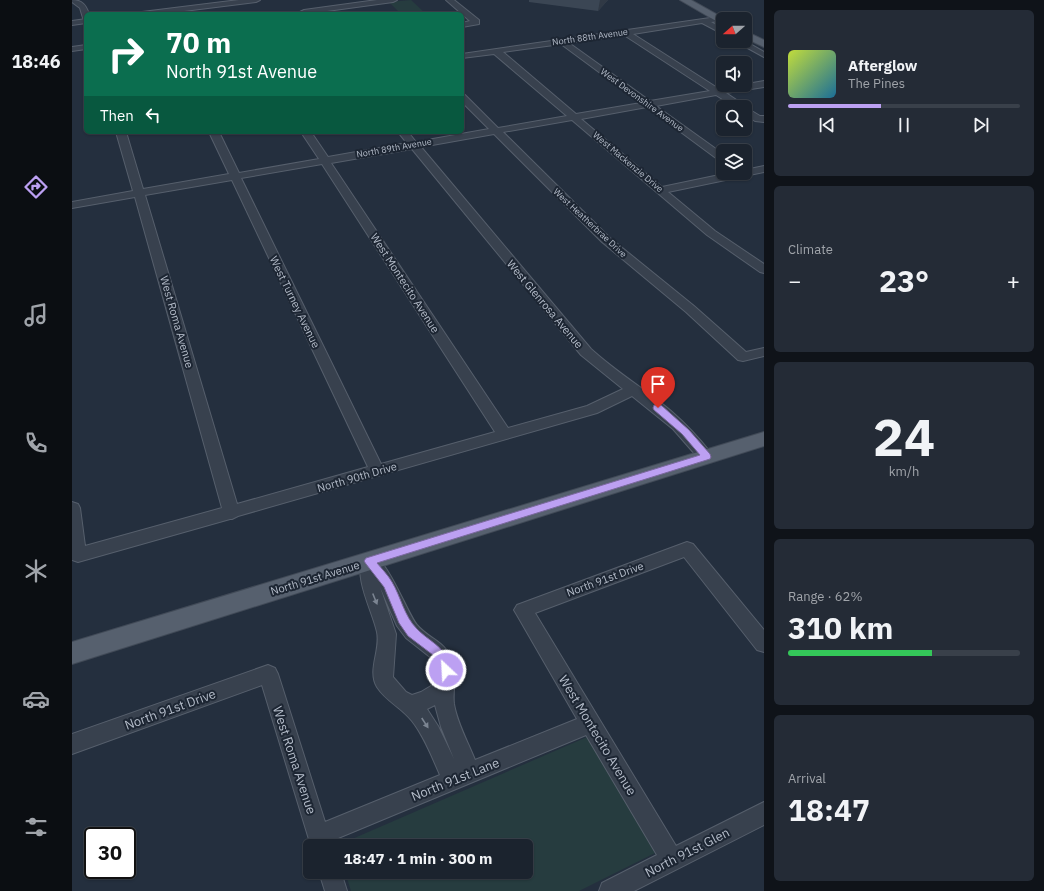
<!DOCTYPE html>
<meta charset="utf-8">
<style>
:root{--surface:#1b232e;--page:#242b36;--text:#f1f3f6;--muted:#a0a4aa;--line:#39404a;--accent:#bca0f2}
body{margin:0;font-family:"IBM Plex Sans",sans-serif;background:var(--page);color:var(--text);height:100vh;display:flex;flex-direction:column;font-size:15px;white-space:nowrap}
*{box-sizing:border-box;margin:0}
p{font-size:13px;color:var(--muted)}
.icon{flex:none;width:22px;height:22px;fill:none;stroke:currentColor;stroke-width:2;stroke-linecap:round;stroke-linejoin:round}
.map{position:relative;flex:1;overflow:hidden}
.sheet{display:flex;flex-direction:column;gap:10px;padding:10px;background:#0f1319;width:280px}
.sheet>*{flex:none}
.top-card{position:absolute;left:12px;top:12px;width:380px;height:122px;border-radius:6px;box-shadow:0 1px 3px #0004,0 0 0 1px var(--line);background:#0b6e4f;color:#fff;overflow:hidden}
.needle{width:26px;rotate:249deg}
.tools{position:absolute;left:644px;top:12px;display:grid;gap:8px}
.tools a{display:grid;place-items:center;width:36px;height:36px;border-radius:6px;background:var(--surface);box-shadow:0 1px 3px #0004,0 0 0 1px var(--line);font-size:20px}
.speed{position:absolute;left:12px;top:827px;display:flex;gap:8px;font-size:20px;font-weight:700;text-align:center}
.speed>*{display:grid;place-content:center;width:52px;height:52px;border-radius:50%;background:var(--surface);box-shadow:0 1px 3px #0004,0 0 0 1px var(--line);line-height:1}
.speed .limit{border:2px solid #111;border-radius:6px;background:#fff;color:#111}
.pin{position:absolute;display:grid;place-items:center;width:34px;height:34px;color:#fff;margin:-41px -17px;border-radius:50% 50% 50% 0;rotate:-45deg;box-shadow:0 0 4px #0007}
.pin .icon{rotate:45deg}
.me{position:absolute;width:44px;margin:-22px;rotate:335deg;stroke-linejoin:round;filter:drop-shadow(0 0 3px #0008)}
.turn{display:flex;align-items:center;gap:14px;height:84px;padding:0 16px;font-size:18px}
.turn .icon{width:52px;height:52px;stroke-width:2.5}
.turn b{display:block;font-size:28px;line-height:34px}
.then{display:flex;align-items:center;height:38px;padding:0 16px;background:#0003;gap:8px;font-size:15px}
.big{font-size:30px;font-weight:700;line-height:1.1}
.sheet .widget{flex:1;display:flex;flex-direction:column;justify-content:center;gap:6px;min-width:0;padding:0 14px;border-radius:6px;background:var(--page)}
.sheet .dial{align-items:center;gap:0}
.dial b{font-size:52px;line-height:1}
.song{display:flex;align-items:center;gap:12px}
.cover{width:48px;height:48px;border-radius:6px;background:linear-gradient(135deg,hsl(70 70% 55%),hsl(200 70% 35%))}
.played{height:4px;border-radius:2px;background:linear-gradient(90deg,var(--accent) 40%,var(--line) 40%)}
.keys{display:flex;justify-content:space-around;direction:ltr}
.heat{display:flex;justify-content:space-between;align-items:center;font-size:22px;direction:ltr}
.charge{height:6px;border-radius:3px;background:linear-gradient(90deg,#34c759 62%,var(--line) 0)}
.trip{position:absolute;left:231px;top:839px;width:230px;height:40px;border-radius:6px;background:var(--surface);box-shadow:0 1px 3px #0004,0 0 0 1px var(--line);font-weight:700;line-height:40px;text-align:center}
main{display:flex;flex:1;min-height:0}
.tabs{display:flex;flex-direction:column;width:72px;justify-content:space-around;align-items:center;background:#0b0e12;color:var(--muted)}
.tabs .icon{width:28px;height:28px}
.tabs .active{color:var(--accent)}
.tabs b{font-size:18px;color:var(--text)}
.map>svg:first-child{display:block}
</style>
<main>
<nav class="tabs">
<b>18:46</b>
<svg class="icon active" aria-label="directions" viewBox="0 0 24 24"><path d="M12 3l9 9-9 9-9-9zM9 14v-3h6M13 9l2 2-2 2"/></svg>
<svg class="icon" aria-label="music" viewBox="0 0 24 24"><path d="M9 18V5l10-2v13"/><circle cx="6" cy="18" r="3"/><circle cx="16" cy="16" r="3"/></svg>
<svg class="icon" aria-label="phone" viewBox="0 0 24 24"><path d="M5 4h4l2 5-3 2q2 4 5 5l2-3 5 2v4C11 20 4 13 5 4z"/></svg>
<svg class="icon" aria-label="climate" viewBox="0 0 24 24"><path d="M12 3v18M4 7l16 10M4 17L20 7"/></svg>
<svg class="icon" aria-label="car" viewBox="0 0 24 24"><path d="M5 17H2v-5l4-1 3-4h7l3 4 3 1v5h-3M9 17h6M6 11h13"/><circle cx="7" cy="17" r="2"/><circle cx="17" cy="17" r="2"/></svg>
<svg class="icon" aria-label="filters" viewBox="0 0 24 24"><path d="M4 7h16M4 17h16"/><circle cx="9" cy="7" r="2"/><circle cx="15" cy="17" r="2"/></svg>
</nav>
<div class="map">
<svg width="692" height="891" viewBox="0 0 692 891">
<rect width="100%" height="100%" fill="#242f3e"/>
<g fill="#263c3f">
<polygon points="339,0 354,14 329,14 317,2"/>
<polygon points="515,737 583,853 507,891 279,891 273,872 454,872 454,846 264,846"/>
</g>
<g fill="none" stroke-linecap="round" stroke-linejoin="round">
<g stroke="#565f6c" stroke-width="2">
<g id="minor">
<path d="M 0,0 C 10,0 14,5 17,14 L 14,14 L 14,18 L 11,18 L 8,8 L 0,2 Z"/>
<polygon points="167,0 188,0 184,2 88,14 66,14 70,12"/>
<polygon points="305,0 325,0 321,2 233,14 228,12 232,10"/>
<polygon points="374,0 382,0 407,20 407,24 390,27 390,23 398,21"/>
<path d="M 645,17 L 649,19 L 648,21 L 639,22 L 651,29 L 651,34 L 630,23 L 561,34 L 647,89 L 692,81 L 692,87 L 654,93 L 672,105 L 673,107 L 688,116 L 692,116 L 692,122 L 683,121 L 673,114 L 673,107 L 663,107 L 644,95 L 584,106 L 651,154 L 651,162 L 648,161 L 575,107 L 509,119 L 590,187 L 657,173 L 673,173 L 673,170 L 692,166 L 692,172 L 596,192 L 643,231 L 692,264 L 692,273 L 688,272 L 635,235 L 500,120 L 431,132 L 538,238 L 622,306 L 674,352 L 692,348 L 692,356 L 671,361 L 666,360 L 614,312 L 530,242 L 422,134 L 349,147 L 519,349 C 544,372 573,389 599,411 C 614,424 627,438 639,453 L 642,457 L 639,461 L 634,463 L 629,461 L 601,429 L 560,396 L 525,413 L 166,516 L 160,519 L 158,519 L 6,562 L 0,560 L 0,502 L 6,504 L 8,508 L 13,546 L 150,508 L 63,197 L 0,208 L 0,202 L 61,191 L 44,132 L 54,132 L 71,189 L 157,174 L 137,132 L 147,132 L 167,173 L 247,159 L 229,132 L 239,132 L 256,157 L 335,143 L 326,132 L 336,132 L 344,142 L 417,129 L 390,102 L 390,94 L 393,95 L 426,128 L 495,116 L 422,54 L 390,58 L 390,54 ZM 552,35 L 638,91 L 578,101 L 497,43 ZM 489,44 L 569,103 L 504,114 L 431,52 ZM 340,149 L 509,355 L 551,389 L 515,406 L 436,428 L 259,163 ZM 250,164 L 423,432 L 309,464 L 169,178 ZM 160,180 L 296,467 L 165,504 L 73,195 Z"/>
<polygon points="14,19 14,23 0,25 0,21"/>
<polygon points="663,41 673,41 692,52 692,57"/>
<polygon points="14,45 14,49 0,51 0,47"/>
<path d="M 615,542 L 621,544 L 692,630 L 692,652 L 685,650 L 612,557 L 463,613 L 604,846 L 692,802 L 692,825 L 562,891 L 527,891 L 530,883 L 585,855 L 514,735 L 259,841 L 261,846 L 239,846 L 190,685 L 0,754 L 0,734 L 196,665 L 203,668 L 206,674 L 253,822 L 368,775 C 360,757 352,736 340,721 C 330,708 314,701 305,687 C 295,670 309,650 305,632 C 301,612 281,577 291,556 C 293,555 295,554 297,554 C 314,554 335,613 345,625 C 358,640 372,640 381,661 C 386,676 380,689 382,704 C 385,723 396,742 403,760 L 505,719 L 445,615 L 442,610 L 445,605 ZM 308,587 L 325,626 L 334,638 L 358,657 L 363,664 L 364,670 L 364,683 L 349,692 L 340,695 L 334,692 L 321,677 L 324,634 ZM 363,705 L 369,727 L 382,759 L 366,726 L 355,709 Z"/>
<polygon points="247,872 269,872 275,891 253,891"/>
</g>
</g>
<g stroke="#414a57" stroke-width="2">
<g id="major">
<polygon points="608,0 619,0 653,19 651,19 651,25"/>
<polygon points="673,31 692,40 692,47 673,38"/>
<polygon points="692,432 692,446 0,664 0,642"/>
</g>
</g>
<use href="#minor" fill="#38414e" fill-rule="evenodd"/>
<use href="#major" fill="#56606e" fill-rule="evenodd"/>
</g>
<polygon fill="#3b4654" points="457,0 536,0 526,11 457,2"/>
<polygon fill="#303945" points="528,0 536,0 526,11"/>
<defs><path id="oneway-solid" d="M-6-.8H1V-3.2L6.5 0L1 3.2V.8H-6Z"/></defs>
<g fill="#7c8592">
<use href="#oneway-solid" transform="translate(303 599) rotate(68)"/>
<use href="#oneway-solid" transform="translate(353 723) rotate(57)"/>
</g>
<path fill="#bca0f2" stroke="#7a689d" d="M 582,405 L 589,405 L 617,430 L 638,454 L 639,457 L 638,459 L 305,563 C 310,569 316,575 320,582 C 329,597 332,616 345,629 C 360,644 374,646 379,670 L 378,674 L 374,676 L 370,674 L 366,663 L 361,655 L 336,636 L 327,623 L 312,587 L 294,564 L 292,561 L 294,558 L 628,455 L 610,434 L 582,410 L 581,408 Z"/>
<g text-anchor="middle" stroke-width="4" stroke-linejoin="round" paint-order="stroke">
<g font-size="9" fill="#b4bcc9" stroke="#1d2633">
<text transform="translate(518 37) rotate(-8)" y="3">North 88th Avenue</text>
<text transform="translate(570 100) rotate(36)" y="3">West Devonshire Avenue</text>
<text transform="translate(322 148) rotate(-10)" y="3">North 89th Avenue</text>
<text transform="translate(556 162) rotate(40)" y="3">West Mackenzie Drive</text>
<text transform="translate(518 223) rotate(43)" y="3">West Heatherbrae Drive</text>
</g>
<g font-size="11" fill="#b4bcc9" stroke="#1d2633">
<text transform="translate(333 283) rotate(57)" y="4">West Montecito Avenue</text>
<text transform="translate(223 302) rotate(64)" y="4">West Turney Avenue</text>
<text transform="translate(473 304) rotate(50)" y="4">West Glenrosa Avenue</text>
<text transform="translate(105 322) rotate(74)" y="4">West Roma Avenue</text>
<text transform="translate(285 477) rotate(-16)" y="4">North 90th Drive</text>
<text transform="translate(243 578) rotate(-17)" y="4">North 91st Avenue</text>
<text transform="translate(533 579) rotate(-20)" y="4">North 91st Drive</text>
</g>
<g font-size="13" fill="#b4bcc9" stroke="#1d2633">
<text transform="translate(98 709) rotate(-20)" y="5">North 91st Drive</text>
<text transform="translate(526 735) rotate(59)" y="5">West Montecito Avenue</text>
<text transform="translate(223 760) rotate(72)" y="5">West Roma Avenue</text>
<text transform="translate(383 779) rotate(-22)" y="5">North 91st Lane</text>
<text transform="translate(615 852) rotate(-27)" y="5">North 91st Glen</text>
</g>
</g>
</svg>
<div class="tools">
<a><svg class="needle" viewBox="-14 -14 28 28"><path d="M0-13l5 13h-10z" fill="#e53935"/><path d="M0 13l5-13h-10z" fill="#a0a4aa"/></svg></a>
<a><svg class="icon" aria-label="sound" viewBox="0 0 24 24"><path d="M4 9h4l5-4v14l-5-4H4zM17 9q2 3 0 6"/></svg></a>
<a><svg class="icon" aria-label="search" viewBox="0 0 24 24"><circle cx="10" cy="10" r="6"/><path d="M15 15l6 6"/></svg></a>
<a><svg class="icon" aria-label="layers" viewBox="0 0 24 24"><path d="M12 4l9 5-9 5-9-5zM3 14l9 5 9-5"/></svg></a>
</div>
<div class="speed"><div class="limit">30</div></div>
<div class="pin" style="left:586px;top:408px;background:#d93025"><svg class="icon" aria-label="arrive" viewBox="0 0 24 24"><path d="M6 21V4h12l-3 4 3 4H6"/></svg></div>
<svg class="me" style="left:374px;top:670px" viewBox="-20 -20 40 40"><circle r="17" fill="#bca0f2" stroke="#fff" stroke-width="3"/><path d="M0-11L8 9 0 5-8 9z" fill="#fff"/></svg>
<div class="trip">18:47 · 1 min · 300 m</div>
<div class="top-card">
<div class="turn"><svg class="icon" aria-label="right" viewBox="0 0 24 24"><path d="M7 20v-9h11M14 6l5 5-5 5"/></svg><div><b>70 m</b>North 91st Avenue</div></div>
<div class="then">Then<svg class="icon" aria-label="left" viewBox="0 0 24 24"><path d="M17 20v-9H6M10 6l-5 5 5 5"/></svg></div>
</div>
</div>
<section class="sheet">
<div class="widget">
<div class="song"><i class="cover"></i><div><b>Afterglow</b><p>The Pines</p></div></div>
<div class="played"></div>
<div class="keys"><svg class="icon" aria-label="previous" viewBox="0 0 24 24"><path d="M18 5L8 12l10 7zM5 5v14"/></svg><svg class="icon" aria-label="pause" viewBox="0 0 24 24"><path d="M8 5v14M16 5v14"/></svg><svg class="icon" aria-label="next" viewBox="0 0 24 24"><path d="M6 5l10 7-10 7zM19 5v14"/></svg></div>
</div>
<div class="widget"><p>Climate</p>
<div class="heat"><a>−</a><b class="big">23°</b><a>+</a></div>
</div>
<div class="widget dial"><b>24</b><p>km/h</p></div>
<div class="widget"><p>Range · 62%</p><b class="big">310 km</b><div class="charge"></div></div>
<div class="widget"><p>Arrival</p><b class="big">18:47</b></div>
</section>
</main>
